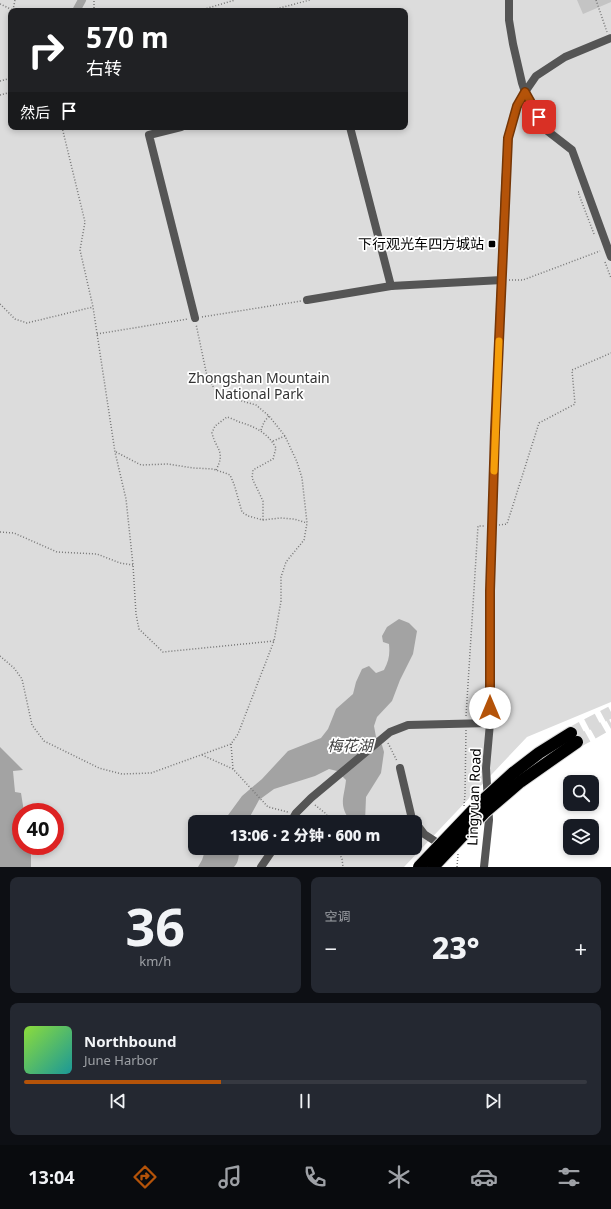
<!DOCTYPE html>
<html lang="zh">
<meta charset="utf-8">
<style>
:root{--surface:#171b24;--page:#242831;--text:#f1f3f6;--muted:#9ea1a6;--line:#363941;--accent:#b45309}
body{margin:0;font-family:"Noto Sans","Noto Sans SC",sans-serif;background:var(--page);color:var(--text);height:100vh;display:flex;flex-direction:column;font-size:15px;white-space:nowrap}
*{box-sizing:border-box;margin:0}
p{font-size:13px;color:var(--muted)}
.icon{flex:none;width:22px;height:22px;fill:none;stroke:currentColor;stroke-width:2;stroke-linecap:round;stroke-linejoin:round}
.map{position:relative;height:867px;overflow:hidden}
.panel{display:flex;flex-direction:column;gap:10px;padding:10px;background:#0d0f14;flex:1}
.panel>*{flex:none}
.banner{position:absolute;left:8px;top:8px;width:400px;height:122px;border-radius:8px;box-shadow:0 2px 6px #0003;background:#202124;color:#fff;overflow:hidden}
.controls{position:absolute;left:563px;top:775px;display:grid;gap:8px}
.controls a{display:grid;place-items:center;width:36px;height:36px;border-radius:8px;background:var(--surface);box-shadow:0 2px 6px #0003;font-size:20px}
.speed{position:absolute;left:12px;top:803px;display:flex;gap:8px;font-size:20px;font-weight:700;text-align:center}
.speed>*{display:grid;place-content:center;width:52px;height:52px;border-radius:50%;background:var(--surface);box-shadow:0 2px 6px #0003;line-height:1}
.speed .limit{border:6px solid #d22;background:#fff;color:#111}
.pin{position:absolute;display:grid;place-items:center;width:34px;height:34px;color:#fff;margin:-17px;border-radius:8px;box-shadow:0 2px 6px #0006}
.me{position:absolute;width:44px;margin:-22px;rotate:0deg;stroke-linejoin:round;filter:drop-shadow(0 0 3px #0008)}
.turn{display:flex;align-items:center;gap:14px;height:84px;padding:0 12px;font-size:18px}
.turn .icon{width:52px;height:52px;stroke-width:2.5}
.turn b{display:block;font-size:28px;line-height:34px}
.then{display:flex;align-items:center;height:38px;padding:0 12px;background:#0003;gap:8px;font-size:15px}
.big{font-size:30px;font-weight:800;line-height:1.1}
.panel .widget{flex:1;display:flex;flex-direction:column;justify-content:center;gap:6px;min-width:0;padding:0 14px;border-radius:8px;background:var(--page)}
.panel .dial{align-items:center;gap:0}
.dial b{font-size:52px;line-height:1}
.song{display:flex;align-items:center;gap:12px}
.cover{width:48px;height:48px;border-radius:6px;background:linear-gradient(135deg,hsl(90 70% 55%),hsl(180 70% 35%))}
.played{height:4px;border-radius:2px;background:linear-gradient(90deg,var(--accent) 35%,var(--line) 35%)}
.keys{display:flex;justify-content:space-around;direction:ltr}
.heat{display:flex;justify-content:space-between;align-items:center;font-size:22px;direction:ltr}
.panel .tiles{flex:1;display:grid;gap:10px;grid-template-columns:1fr 1fr}
.widget:last-child{grid-column:span 2}
.trip{position:absolute;left:188px;top:815px;width:234px;height:40px;border-radius:8px;background:var(--surface);box-shadow:0 2px 6px #0003;font-weight:800;line-height:40px;text-align:center}
.dock{display:flex;height:64px;justify-content:space-around;align-items:center;background:#090b0e;color:var(--muted)}
.dock .icon{width:28px;height:28px}
.dock .on{color:var(--accent)}
.dock b{font-size:18px;color:var(--text)}
.map>svg:first-child{display:block}
</style>
<div class="map">
<svg width="611" height="867" viewBox="0 0 611 867">
<rect width="100%" height="100%" fill="#fff"/>
<path fill="#dcdcdc" fill-rule="evenodd" d="M 0,0 L 611,0 L 611,702 L 527,737 L 404,867 L 0,867 ZM 11,11 L 405,11 L 405,127 L 11,127 ZM 21,812 L 55,812 L 55,846 L 21,846 ZM 195,822 L 415,822 L 415,848 L 195,848 Z"/>
<g fill="#a3a3a3">
<path d="M 399,619 L 409,623 L 417,631 L 413,654 L 400,680 L 392,701 L 377,717 L 374,726 L 376,737 L 382,745 L 384,752 L 381,773 L 366,797 L 365,822 L 351,822 C 338,804 344,799 346,780 L 337,771 L 329,769 L 315,776 L 274,789 L 259,800 L 247,822 L 223,822 L 242,796 L 262,779 L 288,751 L 321,738 L 328,729 L 336,709 L 353,694 L 356,682 L 362,669 L 369,666 L 376,673 L 384,670 C 389,661 390,654 389,644 L 383,642 L 382,636 L 387,627 Z"/>
<polygon points="0,747 23,770 13,771 15,792 21,793 24,812 21,812 21,846 31,846 31,867 0,867"/>
<path d="M 206,848 L 239,848 C 239,855 239,862 234,867 L 198,867 L 202,860 Z"/>
</g>
<g fill="none" stroke-linecap="round" stroke-linejoin="round">
<polyline stroke="#a3a3a3" stroke-width="8" points="76,11 82,0"/>
</g>
<polygon fill="#c4c4c4" points="577,0 611,0 611,2 583,14"/>
<g fill="none" stroke-linecap="round" stroke-linejoin="round">
<g stroke="#d9d9d9" stroke-width="12" stroke-dasharray="12 6" stroke-linecap="butt">
<polyline points="571,733 611,712"/>
<polyline points="577,742 611,723"/>
</g>
<g stroke="#dbdbdb" stroke-width="14">
<g id="highway">
<polyline points="513,773 539,753 571,733"/>
<polyline points="520,782 577,742"/>
</g>
</g>
<g stroke="#777" stroke-width="1.5" stroke-dasharray="1 2" stroke-linecap="butt">
<polyline points="596,0 607,32"/>
<polyline points="0,4 15,11"/>
<polyline points="13,10 15,0"/>
<polyline points="94,11 94,0"/>
<polyline points="198,11 235,0"/>
<polyline points="268,11 310,0"/>
<polyline points="0,81 11,78"/>
<polyline points="0,95 11,92"/>
<polyline points="62,127 85,222 80,250 93,307 115,452 126,499 133,565 136,614 139,629 163,652 274,641"/>
<polyline points="579,192 578,192 594,234"/>
<polyline points="605,262 611,278"/>
<polyline points="509,280 523,280 600,251"/>
<polyline points="0,304 15,319 27,323 93,307"/>
<polyline points="202,317 301,301"/>
<polyline points="97,334 188,319"/>
<polyline points="261,430 264,422 269,416"/>
<polyline points="273,441 285,436"/>
<polyline points="116,452 141,465 168,464 193,468 213,469 225,473 230,475 234,484 242,512 248,516 263,520 280,518 294,519 307,523"/>
<path d="M 216,470 C 226,451 216,450 212,433 L 215,426 L 227,417 C 231,418 235,420 239,422 C 254,426 268,433 276,448 L 273,459 L 253,470 L 252,478 L 263,501 L 263,520"/>
<polyline points="499,525 507,524 539,423 575,404 572,370 611,353"/>
<polyline points="0,532 14,533 57,552 97,554 120,563 133,565"/>
<polyline points="0,656 14,668 22,679 32,725 44,741 99,768 122,774 151,773 231,744 238,734 274,641 281,601 281,577 286,562 304,540 307,523 302,478 297,462 285,436 269,416 256,405 228,397 215,390 207,376 196,324"/>
<polyline points="466,716 478,526 485,526"/>
<polyline points="388,743 397,761"/>
<polyline points="231,744 233,769"/>
<polyline points="202,755 233,769 268,807 288,812"/>
<polyline points="315,805 325,813 332,822"/>
<polyline points="464,806 465,794 466,730"/>
<polyline points="337,848 342,859 343,867"/>
<polyline points="457,867 458,854"/>
</g>
<g stroke="#555" stroke-width="8">
<polyline points="509,0 509,20 513,44 522,83 525,92 545,129 572,150 611,257"/>
<polyline points="181,127 149,135 195,318"/>
<polyline points="350,127 391,286"/>
<polyline points="307,300 391,286 502,280"/>
<polyline points="400,768 412,819 415,822"/>
<polyline points="291,822 296,813 311,798 390,732 408,725 490,723"/>
<polyline points="415,822 424,834 441,845"/>
<polyline points="261,867 274,848"/>
<polyline points="484,867 489,820 486,768 490,723 490,591 495,432 505,190 508,138 517,106 525,92 536,76 565,57 611,38"/>
</g>
<use href="#highway" stroke="#000" stroke-width="12"/>
<g stroke="#dbdbdb" stroke-width="14" stroke-linecap="butt">
<g id="highway-bridge">
<polyline points="419,867 479,804 513,773"/>
<polyline points="433,867 485,812 520,782"/>
</g>
</g>
<use href="#highway-bridge" stroke="#000" stroke-width="12"/>
</g>
<g fill="none" stroke-linecap="round" stroke-linejoin="round">
<g stroke="#753606" stroke-width="10">
<polyline id="route" points="490,708 490,591 495,432 508,138 517,106 525,92 539,117"/>
</g>
<use href="#route" stroke="#b45309" stroke-width="7"/>
<polyline stroke="#f59e0b" stroke-width="7" points="494,471 499,341"/>
</g>
<rect fill="#000" stroke="#fff" stroke-width="1.5" x="488" y="240" width="8" height="8" rx="2"/>
<g text-anchor="middle" stroke-width="3.5" stroke-linejoin="round" paint-order="stroke">
<g font-size="14" fill="#000" stroke="#fff" text-anchor="end">
<text x="484" y="249">下行观光车四方城站</text>
</g>
<g font-size="14" fill="#333" stroke="#fff">
<text x="259" y="383">Zhongshan Mountain<tspan x="259" dy="16">National Park</tspan></text>
</g>
<g font-size="14" fill="#000" stroke="#fff">
<text transform="translate(474 797) rotate(-88)" y="5">Lingyuan Road</text>
</g>
<g font-size="15" font-style="italic" fill="#444" stroke="#fff">
<text x="350" y="751">梅花湖</text>
</g>
</g>
</svg>
<div class="controls">
<a><svg class="icon" aria-label="search" viewBox="0 0 24 24"><circle cx="10" cy="10" r="6"/><path d="M15 15l6 6"/></svg></a>
<a><svg class="icon" aria-label="layers" viewBox="0 0 24 24"><path d="M12 4l9 5-9 5-9-5zM3 14l9 5 9-5"/></svg></a>
</div>
<div class="speed"><div class="limit">40</div></div>
<div class="pin" style="left:539px;top:117px;background:#d93025"><svg class="icon" aria-label="arrive" viewBox="0 0 24 24"><path d="M6 21V4h12l-3 4 3 4H6"/></svg></div>
<svg class="me" style="left:490px;top:708px" viewBox="-20 -20 40 40"><circle r="19" fill="#fff"/><path d="M0-13L10 11 0 6-10 11z" fill="#b45309"/></svg>
<div class="trip">13:06 · 2 分钟 · 600 m</div>
<div class="banner">
<div class="turn"><svg class="icon" aria-label="right" viewBox="0 0 24 24"><path d="M7 20v-9h11M14 6l5 5-5 5"/></svg><div><b>570 m</b>右转</div></div>
<div class="then">然后<svg class="icon" aria-label="arrive" viewBox="0 0 24 24"><path d="M6 21V4h12l-3 4 3 4H6"/></svg></div>
</div>
</div>
<section class="panel">
<div class="tiles">
<div class="widget dial"><b>36</b><p>km/h</p></div>
<div class="widget"><p>空调</p>
<div class="heat"><a>−</a><b class="big">23°</b><a>+</a></div>
</div>
<div class="widget">
<div class="song"><i class="cover"></i><div><b>Northbound</b><p>June Harbor</p></div></div>
<div class="played"></div>
<div class="keys"><svg class="icon" aria-label="previous" viewBox="0 0 24 24"><path d="M18 5L8 12l10 7zM5 5v14"/></svg><svg class="icon" aria-label="pause" viewBox="0 0 24 24"><path d="M8 5v14M16 5v14"/></svg><svg class="icon" aria-label="next" viewBox="0 0 24 24"><path d="M6 5l10 7-10 7zM19 5v14"/></svg></div>
</div>
</div>
</section>
<nav class="dock">
<b>13:04</b>
<svg class="icon on" aria-label="directions" viewBox="0 0 24 24"><path d="M12 3l9 9-9 9-9-9zM9 14v-3h6M13 9l2 2-2 2"/></svg>
<svg class="icon" aria-label="music" viewBox="0 0 24 24"><path d="M9 18V5l10-2v13"/><circle cx="6" cy="18" r="3"/><circle cx="16" cy="16" r="3"/></svg>
<svg class="icon" aria-label="phone" viewBox="0 0 24 24"><path d="M5 4h4l2 5-3 2q2 4 5 5l2-3 5 2v4C11 20 4 13 5 4z"/></svg>
<svg class="icon" aria-label="climate" viewBox="0 0 24 24"><path d="M12 3v18M4 7l16 10M4 17L20 7"/></svg>
<svg class="icon" aria-label="car" viewBox="0 0 24 24"><path d="M5 17H2v-5l4-1 3-4h7l3 4 3 1v5h-3M9 17h6M6 11h13"/><circle cx="7" cy="17" r="2"/><circle cx="17" cy="17" r="2"/></svg>
<svg class="icon" aria-label="filters" viewBox="0 0 24 24"><path d="M4 7h16M4 17h16"/><circle cx="9" cy="7" r="2"/><circle cx="15" cy="17" r="2"/></svg>
</nav>
